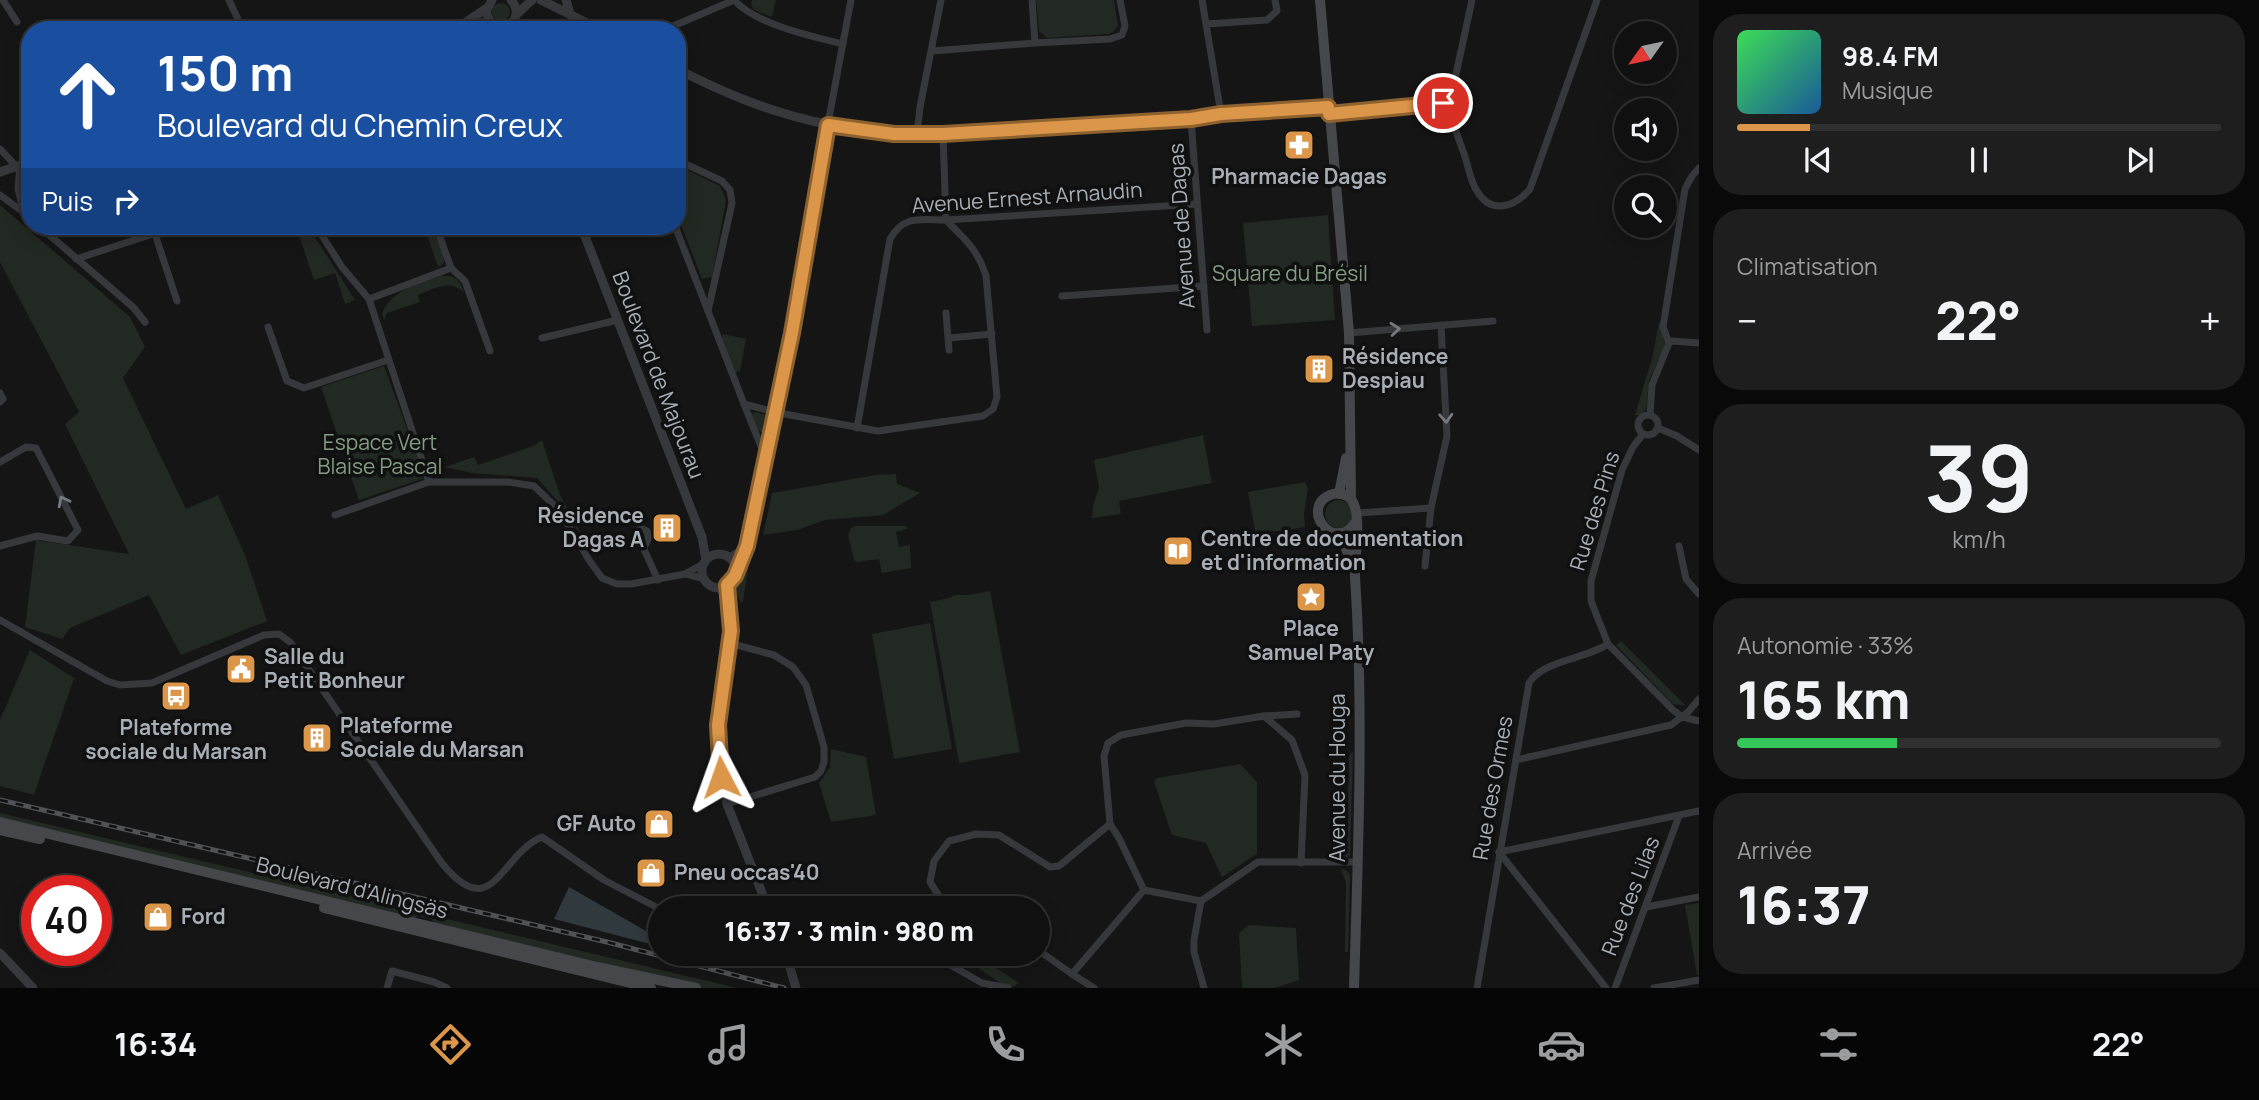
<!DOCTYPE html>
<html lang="fr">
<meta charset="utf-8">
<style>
:root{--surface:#101010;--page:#1e1e1e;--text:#f1f3f6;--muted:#9c9d9f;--line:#303030;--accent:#db9649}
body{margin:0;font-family:Manrope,sans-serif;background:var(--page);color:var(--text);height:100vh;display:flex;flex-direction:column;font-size:26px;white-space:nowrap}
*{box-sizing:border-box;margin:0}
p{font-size:23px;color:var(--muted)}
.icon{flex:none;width:38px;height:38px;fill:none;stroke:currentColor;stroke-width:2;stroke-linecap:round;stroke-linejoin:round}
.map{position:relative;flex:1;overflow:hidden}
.panel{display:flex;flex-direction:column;gap:14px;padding:14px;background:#090909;width:560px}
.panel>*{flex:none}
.top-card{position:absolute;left:21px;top:21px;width:665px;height:214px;border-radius:28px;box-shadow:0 4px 18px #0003,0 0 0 2px var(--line);background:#1a4fa0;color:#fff;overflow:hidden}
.needle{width:46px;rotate:237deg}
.fabs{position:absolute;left:1614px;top:21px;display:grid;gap:14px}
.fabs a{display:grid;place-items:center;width:63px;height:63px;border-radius:50%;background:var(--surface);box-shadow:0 4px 18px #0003,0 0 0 2px var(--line);font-size:35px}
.speed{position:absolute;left:21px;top:875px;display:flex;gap:14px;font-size:35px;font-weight:700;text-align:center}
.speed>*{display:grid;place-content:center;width:91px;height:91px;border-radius:50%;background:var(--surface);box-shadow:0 4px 18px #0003,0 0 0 2px var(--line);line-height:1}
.speed .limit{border:10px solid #d22;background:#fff;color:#111}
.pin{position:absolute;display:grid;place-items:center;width:60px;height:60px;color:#fff;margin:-30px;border:4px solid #fff;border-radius:50%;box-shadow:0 2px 7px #0007}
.me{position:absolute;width:77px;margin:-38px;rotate:356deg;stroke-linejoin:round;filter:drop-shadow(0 0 5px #0008)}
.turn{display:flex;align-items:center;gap:24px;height:147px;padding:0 21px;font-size:32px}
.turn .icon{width:91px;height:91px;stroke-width:2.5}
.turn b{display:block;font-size:49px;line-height:60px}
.then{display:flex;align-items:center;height:66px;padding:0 21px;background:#0003;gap:14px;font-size:26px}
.big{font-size:52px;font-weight:800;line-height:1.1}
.panel .widget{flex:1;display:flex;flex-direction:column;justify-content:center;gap:10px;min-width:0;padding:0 24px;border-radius:28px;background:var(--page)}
.panel .dial{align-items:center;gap:0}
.dial b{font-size:91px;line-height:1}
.song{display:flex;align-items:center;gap:21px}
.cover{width:84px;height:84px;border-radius:10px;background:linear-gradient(135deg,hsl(130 70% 55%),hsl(210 70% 35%))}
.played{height:7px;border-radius:4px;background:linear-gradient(90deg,var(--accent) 15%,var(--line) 15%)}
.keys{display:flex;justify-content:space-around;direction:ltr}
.heat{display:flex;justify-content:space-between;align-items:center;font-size:38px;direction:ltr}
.charge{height:10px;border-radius:5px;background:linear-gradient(90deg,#34c759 33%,var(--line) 0)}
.trip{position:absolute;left:648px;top:896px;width:402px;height:70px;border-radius:35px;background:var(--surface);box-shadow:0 4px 18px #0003,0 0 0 2px var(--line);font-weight:800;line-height:70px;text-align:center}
.dock{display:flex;height:112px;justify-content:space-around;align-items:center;background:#060606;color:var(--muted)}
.dock .icon{width:49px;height:49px}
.dock .current{color:var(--accent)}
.dock b{font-size:32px;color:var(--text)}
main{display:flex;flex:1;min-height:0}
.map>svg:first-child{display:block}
</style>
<main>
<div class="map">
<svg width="1699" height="988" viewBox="0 0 1699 988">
<rect width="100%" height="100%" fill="#151516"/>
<g fill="#222822">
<polygon points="752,0 776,0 772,17 754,10 751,4"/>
<polygon points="1036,0 1114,0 1118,26 1113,32 1109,34 1047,38 1039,31"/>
<circle cx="501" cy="12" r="9"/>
<polygon points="677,165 720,186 726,200 712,277 702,279 677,214"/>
<polygon points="0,205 130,317 145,347 123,378 186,509 218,495 245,555 267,621 181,655 149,595 70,628 62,639 25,627 36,540 129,554 65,424 79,412 0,262"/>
<polygon points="1328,215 1335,320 1252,326 1243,223"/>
<polygon points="296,226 308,226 355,300 345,304 335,273 314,280"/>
<polygon points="424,226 434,226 445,259 443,264 438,267"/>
<path d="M 440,276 C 454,275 460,279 464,293 C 450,278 434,289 418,295 L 420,302 L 387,313 L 384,320 L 382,313 C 394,289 416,284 440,276 Z"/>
<polygon points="1659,321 1665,345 1649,381 1646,409 1641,415 1635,415 1653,355"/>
<polygon points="723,334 746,339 740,371 734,373 722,338"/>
<polygon points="384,366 425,478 359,500 321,387"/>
<polygon points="755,412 767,415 765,431 760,432 756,428 752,414"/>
<polygon points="1203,435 1212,483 1119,501 1121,514 1092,518 1093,506 1099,488 1094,460"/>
<polygon points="542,440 560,495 589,549 562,506 537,478 472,473 445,467 474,457 478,465 533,446"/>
<polygon points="896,474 897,484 920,493 883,515 825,520 797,530 763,535 772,493 876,475"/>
<polygon points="1305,482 1308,489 1304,514 1305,527 1281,531 1255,531 1248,492"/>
<circle cx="1339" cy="514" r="14"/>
<polygon points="856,526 906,526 907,529 896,532 899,547 910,545 911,568 882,573 879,559 858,562 854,560 848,535 851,528"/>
<path d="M 750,556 L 743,602 L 741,603 L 735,590 C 742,576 740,567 750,556 Z"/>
<polygon points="990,591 1020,752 959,763 930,602 949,598 955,595 969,595"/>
<polygon points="930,623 952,749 894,759 872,634"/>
<polygon points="1621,641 1686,706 1673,704 1616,645"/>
<polygon points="30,650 74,678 34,795 0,786 0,720"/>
<polygon points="831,749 866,757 876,815 831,822 819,783 830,767"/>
<polygon points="1353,752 1350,854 1346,860 1341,860 1347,848 1349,755"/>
<polygon points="1240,764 1257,782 1257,854 1222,877 1206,843 1172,835 1154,782 1157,778"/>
<polygon points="0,813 737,988 702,988 434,924 432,919 418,916 415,918 0,819"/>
<polygon points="1341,869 1346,870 1350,875 1348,952 1345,952 1346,883"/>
<polygon points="1699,903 1699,975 1697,975 1685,905"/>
<polygon points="1249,925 1296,928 1299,980 1275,988 1242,988 1239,933"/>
<polygon points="958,954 975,954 1019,983 1012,987 1000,983"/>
</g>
<polygon fill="#30393e" points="569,887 646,931 656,940 654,945 554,919"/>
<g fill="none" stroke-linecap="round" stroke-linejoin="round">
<g stroke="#36383b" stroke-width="7">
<polyline points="3,0 17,22"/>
<polyline points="229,0 243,30"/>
<path d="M 734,0 C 755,24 813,37 843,44"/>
<polyline points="1032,0 1035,43"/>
<polyline points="1202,0 1221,114"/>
<polyline points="1207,24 1267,20 1277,11 1275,0"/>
<polyline points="664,30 734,0"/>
<polyline points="932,51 1035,43 1110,39 1122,35 1125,26 1120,0"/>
<polyline points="1443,103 1453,88 1472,0"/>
<path d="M 1329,114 L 1443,103 L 1449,114 C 1455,129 1461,144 1466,160 C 1469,170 1471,182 1477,191 C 1491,215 1515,207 1530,189 L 1597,0"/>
<polyline points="1191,119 1207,330"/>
<polyline points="917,134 920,107 941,0"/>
<polyline points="0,149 16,166"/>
<polyline points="677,160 722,181 730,190 732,203 708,311"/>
<polyline points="20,165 18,189 24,212"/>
<polyline points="0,195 30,217"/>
<polyline points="39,226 134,308 145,322"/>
<polyline points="129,226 142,237"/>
<polyline points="316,226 342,267 369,299 429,482 508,482 534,486 559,510 589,560 602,578 617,584 631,584 685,574 703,564"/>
<polyline points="436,226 451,268"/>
<path d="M 675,226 L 744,404 L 779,413 L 878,431 L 983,416 L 993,409 L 997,397 L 986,276 C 978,250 965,239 946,220 L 943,134"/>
<polyline points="155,234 177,301"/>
<polyline points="76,259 159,232"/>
<polyline points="1062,296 1204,286"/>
<polyline points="369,299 451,268 465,281 490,351"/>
<polyline points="946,313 949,350"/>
<polyline points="268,327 287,381 304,388 388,360"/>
<polyline points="1349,333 1493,321"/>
<polyline points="542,338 618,320"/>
<polyline points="949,338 992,334"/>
<polyline points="1669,343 1672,341 1699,343"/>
<polyline points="0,393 3,399 0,402"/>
<polyline points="744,404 764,454"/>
<circle cx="1648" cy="425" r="10"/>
<polyline points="1650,415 1652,385 1669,343 1663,327 1685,189 1692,176 1699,168"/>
<path d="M 857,428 L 890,239 C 904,214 922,220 946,220 L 1197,204"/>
<polyline points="1658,428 1677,436 1699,450"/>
<polyline points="1643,434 1633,447 1622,470 1591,581 1591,601 1608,644 1673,710 1682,717 1699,721"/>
<polyline points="0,462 26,447 36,448 78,530 68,541 37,536 0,546"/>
<polyline points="1358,513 1431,508"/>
<polyline points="335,515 429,482"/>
<polyline points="1679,546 1686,579 1699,594"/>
<path d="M 643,548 C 648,542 649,539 647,531 L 640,528 L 637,534 L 658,580"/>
<polyline points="729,557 746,547"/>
<polyline points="1425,566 1431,508 1447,436 1441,325"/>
<polyline points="736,571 746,546 792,333 823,150 851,0"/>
<polyline points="686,574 705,579"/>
<path d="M 0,620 L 107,681 L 120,685 L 152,683 L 264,635 L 279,634 L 290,642 L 441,862 C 493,927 500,854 542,837 L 604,880 L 660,909"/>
<polyline points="1264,716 1297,714"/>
<polyline points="1516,760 1671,725 1688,712 1699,699"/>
<polyline points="727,804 815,777 821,771 824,762 824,747 806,685 793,667 774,655 729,643"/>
<polyline points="1499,852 1699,811"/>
<polyline points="1499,852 1606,988"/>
<polyline points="1301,863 1305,775 1292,740 1264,716 1214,724 1186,723 1121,735 1108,743 1104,756 1110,824 1119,838 1144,890 1201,901 1258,862 1358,862"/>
<polyline points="1201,901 1194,940 1194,952 1204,988"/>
<polyline points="944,904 962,902 973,908"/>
<polyline points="1646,907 1699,897"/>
<polyline points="944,908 944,904 930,882 934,861 949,841 976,834 999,835 1050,867 1059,866 1110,824"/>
<polyline points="1038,950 1072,974 1144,890"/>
<polyline points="759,954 765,957 787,956"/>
<polyline points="946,954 947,963 982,983 1008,988"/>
<polyline points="1072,974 1094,988"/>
<polyline points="387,988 392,971 434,982 447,988"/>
<path d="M 1477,988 L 1529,683 C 1543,660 1586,659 1608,644"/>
<polyline points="1615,988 1679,816"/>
<polyline points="1654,988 1699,980"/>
</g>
<g stroke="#36383b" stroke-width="9">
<polyline points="541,0 601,30"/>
<polyline points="566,0 570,14"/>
<polyline points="517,14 532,0"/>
<polyline points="491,23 486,12 492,0"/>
<polyline points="463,24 487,8"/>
<path d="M 495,26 L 507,26 C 518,20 519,9 511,0"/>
<polyline points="444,30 461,25 490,22"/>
<path d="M 677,69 C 726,94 772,113 826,124 C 894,138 963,133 1032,129 C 1131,123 1229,114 1328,107"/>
<polyline points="0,172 30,162"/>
<polyline points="581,226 702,537 706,560"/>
<circle cx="719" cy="571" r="17"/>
<polyline points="727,585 731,631 718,725 721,777 727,804 768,908"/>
<polyline points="0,953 33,988"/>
<polyline points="786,954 796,988"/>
</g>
<g stroke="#45474b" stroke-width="10">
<polyline points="1320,0 1349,333 1351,499"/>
<polyline points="1339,494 1346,458"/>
<polyline points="1339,533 1353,565"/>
<polyline points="0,822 597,967 696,988"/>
<polyline points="0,830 40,839"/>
<polyline points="324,908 651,988"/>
<path d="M 1354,988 C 1358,852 1364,713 1355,577 C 1354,557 1363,514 1351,499 C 1345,494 1338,492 1330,495 C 1299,508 1335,557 1357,520"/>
</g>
<g stroke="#505256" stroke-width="5">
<polyline id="rail" points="0,800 607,942 784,988"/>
</g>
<use href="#rail" stroke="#101011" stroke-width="2.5" stroke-dasharray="8" stroke-linecap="butt"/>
</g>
<defs><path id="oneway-chevron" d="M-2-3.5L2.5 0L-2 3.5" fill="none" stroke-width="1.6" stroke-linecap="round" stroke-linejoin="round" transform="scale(1.75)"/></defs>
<g stroke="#75797e">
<use href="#oneway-chevron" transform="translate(1395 329) rotate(-5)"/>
<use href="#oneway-chevron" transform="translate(1446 418) rotate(87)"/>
<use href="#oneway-chevron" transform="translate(63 501) rotate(-117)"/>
</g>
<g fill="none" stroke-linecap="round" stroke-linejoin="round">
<g stroke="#8e622f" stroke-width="18">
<polyline id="route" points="721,777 718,725 731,631 727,585 735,576 747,546 792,333 828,125 894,134 943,134 1191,119 1221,114 1328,107 1329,114 1443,103"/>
</g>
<use href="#route" stroke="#db9649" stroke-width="12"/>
</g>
<defs>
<g id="pharmacy-square" transform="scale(1.575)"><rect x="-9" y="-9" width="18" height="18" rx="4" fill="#db9649" stroke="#101011"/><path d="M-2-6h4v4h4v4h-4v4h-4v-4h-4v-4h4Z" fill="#fff"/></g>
<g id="building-square" transform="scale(1.575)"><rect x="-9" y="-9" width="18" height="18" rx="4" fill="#db9649" stroke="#101011"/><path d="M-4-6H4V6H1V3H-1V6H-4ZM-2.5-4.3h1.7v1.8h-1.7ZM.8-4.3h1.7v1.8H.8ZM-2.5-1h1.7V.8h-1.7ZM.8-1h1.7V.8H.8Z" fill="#fff"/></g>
<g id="library-square" transform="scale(1.575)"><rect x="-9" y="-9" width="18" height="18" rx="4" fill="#db9649" stroke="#101011"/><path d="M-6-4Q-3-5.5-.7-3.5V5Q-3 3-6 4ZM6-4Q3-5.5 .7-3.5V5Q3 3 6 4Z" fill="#fff"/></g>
<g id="sight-square" transform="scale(1.575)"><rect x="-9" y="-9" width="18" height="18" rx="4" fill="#db9649" stroke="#101011"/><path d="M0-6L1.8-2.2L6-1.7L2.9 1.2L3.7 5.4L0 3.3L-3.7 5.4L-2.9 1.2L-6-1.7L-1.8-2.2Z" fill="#fff"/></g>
<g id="civic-square" transform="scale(1.575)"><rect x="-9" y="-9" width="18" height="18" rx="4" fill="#db9649" stroke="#101011"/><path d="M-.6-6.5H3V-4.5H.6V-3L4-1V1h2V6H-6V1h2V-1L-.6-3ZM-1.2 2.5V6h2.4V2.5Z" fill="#fff"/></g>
<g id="bus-square" transform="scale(1.575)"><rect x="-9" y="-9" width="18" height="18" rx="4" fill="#db9649" stroke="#101011"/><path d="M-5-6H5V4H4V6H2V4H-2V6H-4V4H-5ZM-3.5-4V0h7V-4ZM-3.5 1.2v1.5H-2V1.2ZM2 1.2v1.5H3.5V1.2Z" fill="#fff"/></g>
<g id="shop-square" transform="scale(1.575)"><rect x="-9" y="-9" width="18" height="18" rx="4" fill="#db9649" stroke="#101011"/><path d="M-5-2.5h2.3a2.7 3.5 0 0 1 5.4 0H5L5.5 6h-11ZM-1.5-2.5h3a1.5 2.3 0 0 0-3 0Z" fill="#fff"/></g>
</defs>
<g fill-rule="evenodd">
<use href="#pharmacy-square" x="1299" y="145"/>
<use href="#building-square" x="1319" y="369"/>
<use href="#building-square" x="667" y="528"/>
<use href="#library-square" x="1178" y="551"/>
<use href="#sight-square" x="1311" y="597"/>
<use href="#civic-square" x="241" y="669"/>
<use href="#bus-square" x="176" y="696"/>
<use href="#building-square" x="317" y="738"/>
<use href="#shop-square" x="659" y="824"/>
<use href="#shop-square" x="651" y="873"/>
<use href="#shop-square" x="158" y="917"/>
</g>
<g text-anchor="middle" stroke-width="7" stroke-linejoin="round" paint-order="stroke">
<g font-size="21" font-weight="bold" fill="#a8aeb5" stroke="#101011" text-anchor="start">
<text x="1299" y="184" text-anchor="middle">Pharmacie Dagas</text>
<text x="1342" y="364">Résidence<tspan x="1342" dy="24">Despiau</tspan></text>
<text x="644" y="523" text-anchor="end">Résidence<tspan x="644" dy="24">Dagas A</tspan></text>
<text x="1201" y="546">Centre de documentation<tspan x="1201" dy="24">et d'information</tspan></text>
<text x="1311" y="636" text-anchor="middle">Place<tspan x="1311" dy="24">Samuel Paty</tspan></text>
<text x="264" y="664">Salle du<tspan x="264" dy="24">Petit Bonheur</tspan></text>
<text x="340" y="733">Plateforme<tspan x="340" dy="24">Sociale du Marsan</tspan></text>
<text x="176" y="735" text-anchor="middle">Plateforme<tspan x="176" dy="24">sociale du Marsan</tspan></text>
<text x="636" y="831" text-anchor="end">GF Auto</text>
<text x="674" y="880">Pneu occas'40</text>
<text x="181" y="924">Ford</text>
</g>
<g font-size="21" fill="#a8aeb5" stroke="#101011">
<text transform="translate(1027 198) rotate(-4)" y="7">Avenue Ernest Arnaudin</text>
<text transform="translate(1182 226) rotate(-94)" y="7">Avenue de Dagas</text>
<text transform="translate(658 375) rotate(69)" y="7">Boulevard de Majourau</text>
<text transform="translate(1595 511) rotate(-73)" y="7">Rue des Pins</text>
<text transform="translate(1338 778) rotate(-90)" y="7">Avenue du Houga</text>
<text transform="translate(1493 788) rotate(-80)" y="7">Rue des Ormes</text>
<text transform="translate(352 888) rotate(14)" y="7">Boulevard d'Alingsäs</text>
<text transform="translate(1631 896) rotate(-69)" y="7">Rue des Lilas</text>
</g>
<g font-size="21" fill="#849d82" stroke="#101011">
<text x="1290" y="281">Square du Brésil</text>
<text x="380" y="450">Espace Vert<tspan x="380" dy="24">Blaise Pascal</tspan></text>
</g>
</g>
</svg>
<div class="fabs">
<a><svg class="needle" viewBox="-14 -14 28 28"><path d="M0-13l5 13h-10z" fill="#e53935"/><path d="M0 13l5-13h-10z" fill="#9c9d9f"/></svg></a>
<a><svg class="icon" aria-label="sound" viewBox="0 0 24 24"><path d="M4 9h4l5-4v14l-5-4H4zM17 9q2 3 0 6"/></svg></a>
<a><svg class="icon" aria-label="search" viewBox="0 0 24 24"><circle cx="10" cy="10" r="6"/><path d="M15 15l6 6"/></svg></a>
</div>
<div class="speed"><div class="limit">40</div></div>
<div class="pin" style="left:1443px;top:103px;background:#d93025"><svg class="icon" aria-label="arrive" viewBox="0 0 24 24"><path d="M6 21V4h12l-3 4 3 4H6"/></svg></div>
<svg class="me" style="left:721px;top:777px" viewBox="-20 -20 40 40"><path d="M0-17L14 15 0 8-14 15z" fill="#db9649" stroke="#fff" stroke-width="4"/></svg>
<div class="trip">16:37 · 3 min · 980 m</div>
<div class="top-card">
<div class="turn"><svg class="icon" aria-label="ahead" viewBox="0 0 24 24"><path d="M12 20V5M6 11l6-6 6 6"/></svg><div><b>150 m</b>Boulevard du Chemin Creux</div></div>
<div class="then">Puis<svg class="icon" aria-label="right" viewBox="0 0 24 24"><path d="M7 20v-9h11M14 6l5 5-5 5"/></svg></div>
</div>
</div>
<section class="panel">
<div class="widget">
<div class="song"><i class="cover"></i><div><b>98.4 FM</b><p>Musique</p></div></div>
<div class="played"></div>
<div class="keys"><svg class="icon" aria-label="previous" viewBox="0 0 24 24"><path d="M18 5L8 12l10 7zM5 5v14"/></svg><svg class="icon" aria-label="pause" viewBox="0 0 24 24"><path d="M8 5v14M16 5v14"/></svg><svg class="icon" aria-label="next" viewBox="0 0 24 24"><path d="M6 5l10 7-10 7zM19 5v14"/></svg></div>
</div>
<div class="widget"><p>Climatisation</p>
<div class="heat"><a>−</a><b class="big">22°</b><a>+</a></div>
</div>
<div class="widget dial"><b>39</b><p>km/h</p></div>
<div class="widget"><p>Autonomie · 33%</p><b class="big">165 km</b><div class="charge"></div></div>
<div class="widget"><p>Arrivée</p><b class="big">16:37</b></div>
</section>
</main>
<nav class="dock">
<b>16:34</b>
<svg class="icon current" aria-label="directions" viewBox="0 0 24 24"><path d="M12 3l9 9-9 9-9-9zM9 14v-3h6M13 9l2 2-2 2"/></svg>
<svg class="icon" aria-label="music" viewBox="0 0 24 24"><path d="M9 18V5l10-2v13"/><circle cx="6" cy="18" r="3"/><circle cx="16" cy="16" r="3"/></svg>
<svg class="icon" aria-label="phone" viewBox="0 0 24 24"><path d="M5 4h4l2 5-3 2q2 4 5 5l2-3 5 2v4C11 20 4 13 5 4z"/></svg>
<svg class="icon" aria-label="climate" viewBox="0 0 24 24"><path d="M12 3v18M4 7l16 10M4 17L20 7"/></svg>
<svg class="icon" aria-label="car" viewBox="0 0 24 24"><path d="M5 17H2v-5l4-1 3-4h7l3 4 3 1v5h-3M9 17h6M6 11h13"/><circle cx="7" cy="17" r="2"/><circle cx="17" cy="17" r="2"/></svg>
<svg class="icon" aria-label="filters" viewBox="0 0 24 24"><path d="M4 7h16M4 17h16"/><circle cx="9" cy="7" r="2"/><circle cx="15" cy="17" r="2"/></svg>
<b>22°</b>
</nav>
